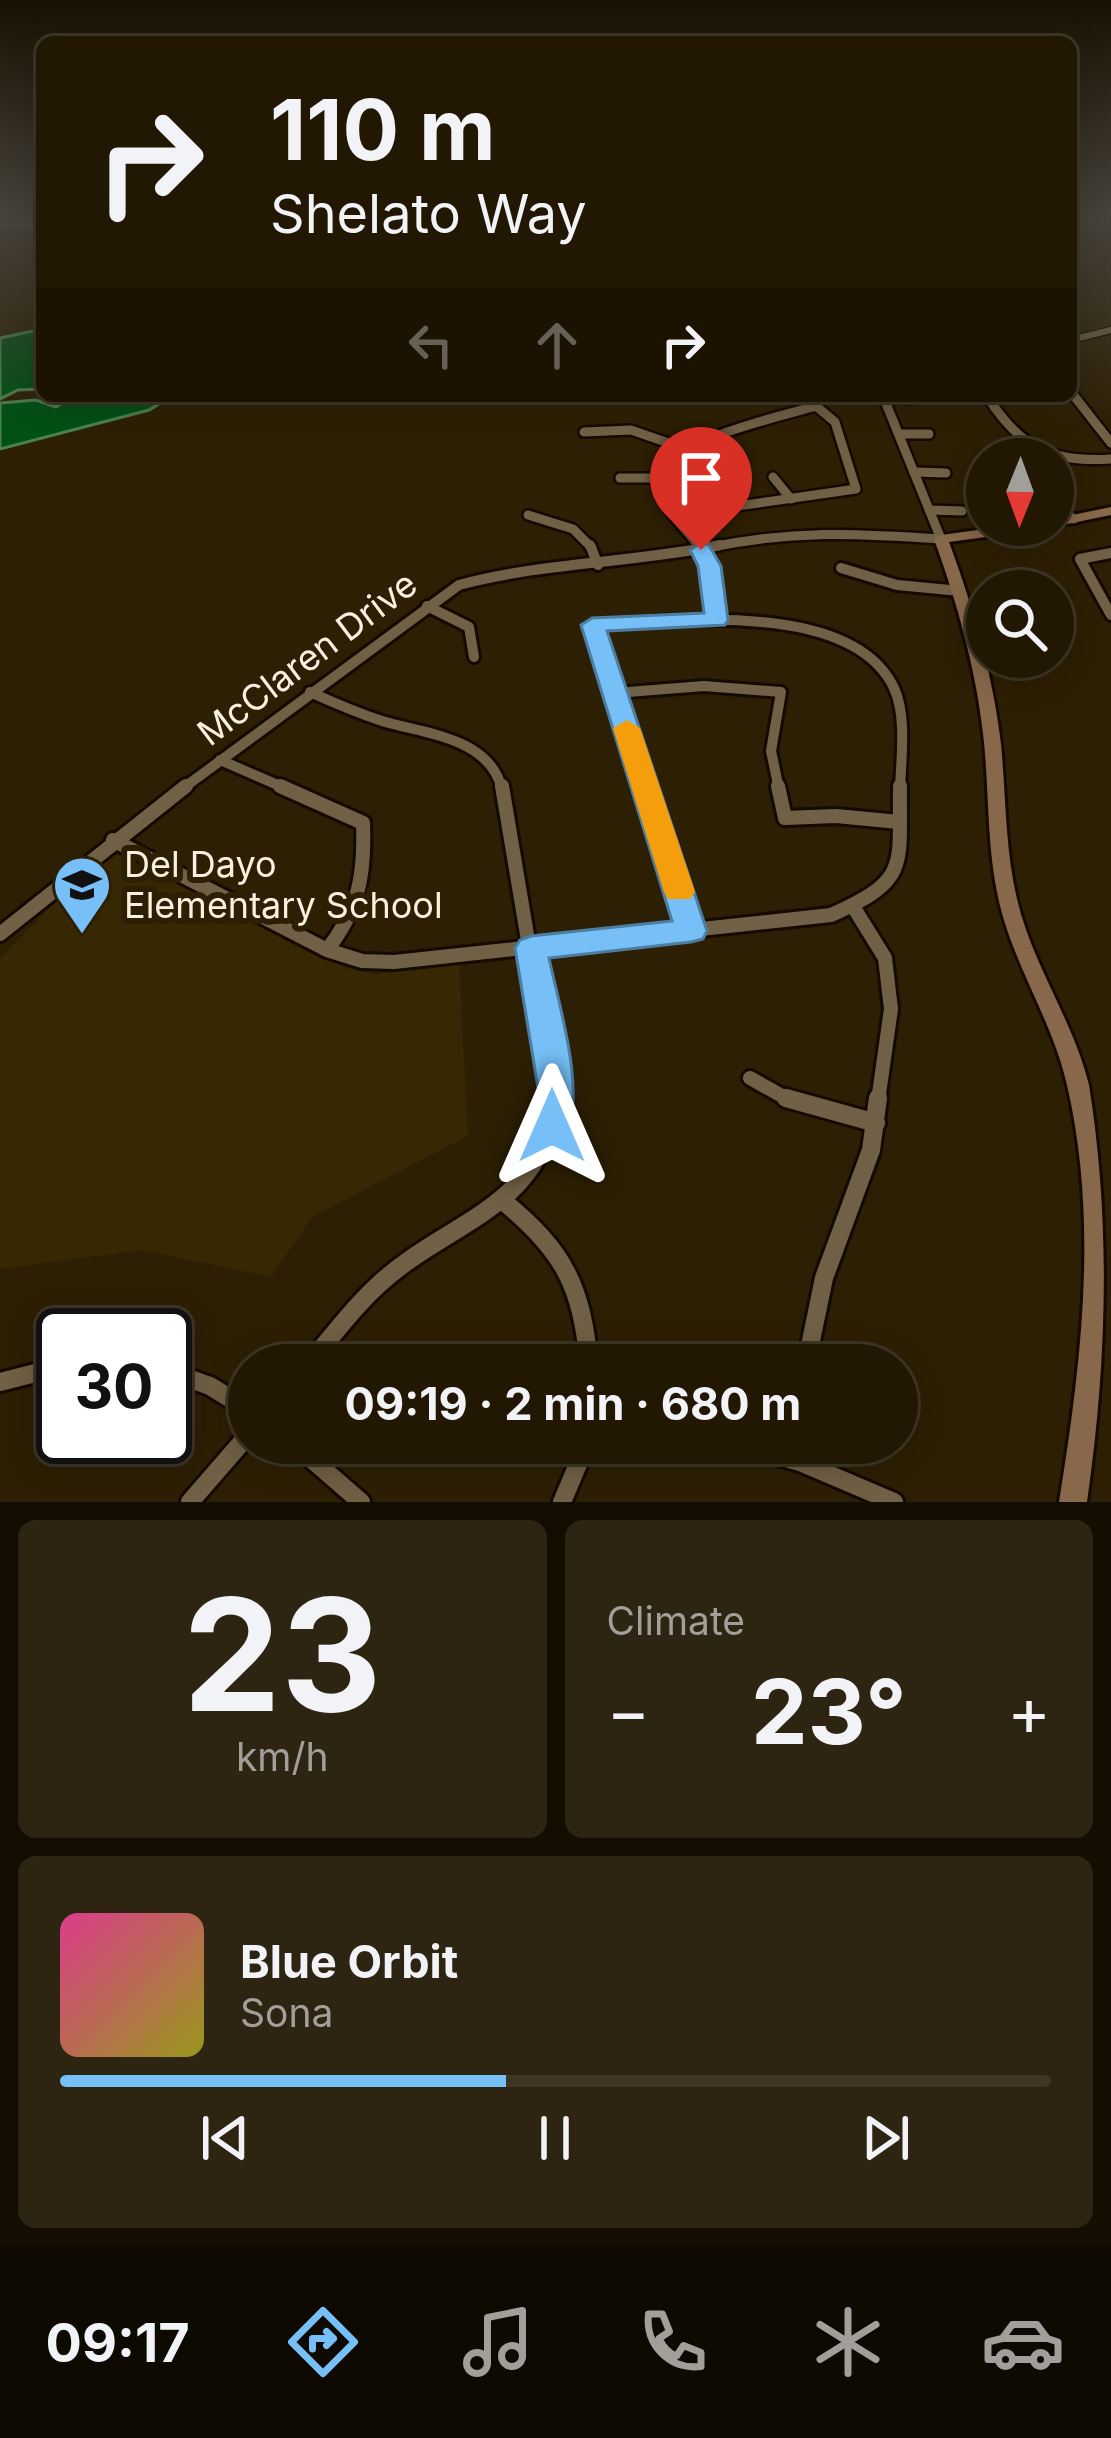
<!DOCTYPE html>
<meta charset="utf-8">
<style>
:root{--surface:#221703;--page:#2e2412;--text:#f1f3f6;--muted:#a29f9a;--line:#3f3625;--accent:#76c0f7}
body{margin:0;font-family:Inter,sans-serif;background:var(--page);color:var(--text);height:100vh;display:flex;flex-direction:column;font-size:45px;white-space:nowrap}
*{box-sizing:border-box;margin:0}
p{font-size:39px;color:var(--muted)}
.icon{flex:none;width:66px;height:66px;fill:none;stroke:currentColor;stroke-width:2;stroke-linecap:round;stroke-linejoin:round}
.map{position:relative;height:1502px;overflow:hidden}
.drawer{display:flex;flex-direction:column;gap:18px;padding:18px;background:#130d02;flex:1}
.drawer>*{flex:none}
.guide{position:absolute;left:36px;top:36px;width:1041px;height:366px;border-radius:18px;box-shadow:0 6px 30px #0003,0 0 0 3px var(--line);background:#221703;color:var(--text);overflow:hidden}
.needle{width:78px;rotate:181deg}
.buttons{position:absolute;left:966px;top:438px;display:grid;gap:24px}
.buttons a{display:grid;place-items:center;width:108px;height:108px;border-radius:50%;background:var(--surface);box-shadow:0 6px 30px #0003,0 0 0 3px var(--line);font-size:60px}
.speed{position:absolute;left:36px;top:1308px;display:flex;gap:24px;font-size:60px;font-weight:700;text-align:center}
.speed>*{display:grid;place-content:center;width:156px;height:156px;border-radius:50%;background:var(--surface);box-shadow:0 6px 30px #0003,0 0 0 3px var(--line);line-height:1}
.speed .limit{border:6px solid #111;border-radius:18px;background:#fff;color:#111}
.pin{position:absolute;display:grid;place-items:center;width:102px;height:102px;color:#fff;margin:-123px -51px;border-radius:50% 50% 50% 0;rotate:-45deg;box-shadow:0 0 12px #0007}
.pin .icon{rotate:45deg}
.me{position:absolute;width:132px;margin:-66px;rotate:0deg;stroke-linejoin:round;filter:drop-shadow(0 0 9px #0008)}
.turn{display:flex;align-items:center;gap:42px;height:252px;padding:0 36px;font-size:54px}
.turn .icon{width:156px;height:156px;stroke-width:2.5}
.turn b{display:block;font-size:84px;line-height:102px}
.lanes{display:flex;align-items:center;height:114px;padding:0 36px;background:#0003;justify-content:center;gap:60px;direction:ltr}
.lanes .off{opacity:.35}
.big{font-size:90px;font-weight:700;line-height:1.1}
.drawer .tile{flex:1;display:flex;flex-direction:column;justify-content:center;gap:18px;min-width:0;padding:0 42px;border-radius:18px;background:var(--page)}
.drawer .dial{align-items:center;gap:0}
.dial b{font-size:156px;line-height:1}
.song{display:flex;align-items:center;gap:36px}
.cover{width:144px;height:144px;border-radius:18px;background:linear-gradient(135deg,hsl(330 70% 55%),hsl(60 70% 35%))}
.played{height:12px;border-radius:6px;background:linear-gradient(90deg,var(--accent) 45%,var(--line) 45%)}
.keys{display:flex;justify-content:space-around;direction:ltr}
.heat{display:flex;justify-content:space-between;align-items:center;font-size:66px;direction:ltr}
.drawer .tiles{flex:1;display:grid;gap:18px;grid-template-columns:1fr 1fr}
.tile:last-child{grid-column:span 2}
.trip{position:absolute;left:228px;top:1344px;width:690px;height:120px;border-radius:60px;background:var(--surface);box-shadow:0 6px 30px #0003,0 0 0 3px var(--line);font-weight:700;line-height:120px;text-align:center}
.dock{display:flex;height:192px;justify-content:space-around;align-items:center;background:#0e0901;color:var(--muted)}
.dock .icon{width:84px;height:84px}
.dock .active{color:var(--accent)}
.dock b{font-size:54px;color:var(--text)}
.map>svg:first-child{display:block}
</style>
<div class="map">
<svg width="1111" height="1502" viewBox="0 0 1111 1502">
<rect width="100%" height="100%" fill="#2d1f04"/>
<polygon fill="#382703" points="111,854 126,857 345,968 375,974 459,964 468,1136 312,1217 271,1277 142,1250 0,1269 0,959 91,865"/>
<g fill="#015015" stroke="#4b8052" stroke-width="3">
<polygon points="42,329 42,389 18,390 0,399 0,338"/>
<polygon points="58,396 172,396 149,410 0,449 0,403 36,400 56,407 63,402"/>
</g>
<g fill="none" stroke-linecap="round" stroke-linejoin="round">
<g stroke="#150900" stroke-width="9">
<g id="street-far4">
<polyline points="0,224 42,226"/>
<polyline points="1071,340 1111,330"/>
</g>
</g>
<g stroke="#150900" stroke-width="14">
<g id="street-far3">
<polyline points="1071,392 1111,443"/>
<path d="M 987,396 C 1019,447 1051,463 1111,459"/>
<polyline points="884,398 914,399"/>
<polyline points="584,432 631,430 683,448"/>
<polyline points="899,434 929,434"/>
<polyline points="914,472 946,473"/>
<polyline points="773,477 791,499"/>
<polyline points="620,478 655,478"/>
<polyline points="1053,504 1074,519"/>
<polyline points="929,510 962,511"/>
<polyline points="528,515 573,529 592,548"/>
<path d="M 675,515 L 856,489 L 835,422 L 816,406 C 783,416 649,444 658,487 C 663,510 687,529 700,548"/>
<path d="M 706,548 C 793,530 854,533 941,539 L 883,396"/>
</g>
</g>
<g stroke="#150900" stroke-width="16">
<g id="street-far2">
<polyline points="590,545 598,565"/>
<polyline points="698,545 710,570 716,619"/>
<polyline points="1111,553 1080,559 1111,615"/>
<polyline points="841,568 897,585 960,591"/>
<polyline points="427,606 469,627 474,657"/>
<path d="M 310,692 C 334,703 358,713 382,721 C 425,734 489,737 502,789"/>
<polyline points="615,693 704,686 781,692 771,751 779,789"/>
<polyline points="220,760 287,789"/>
<path d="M 182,789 L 459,585 C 544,562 634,563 720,545"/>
<path d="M 646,789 L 593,625 C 674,621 852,599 894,688 C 907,716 901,759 900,789"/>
</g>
</g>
<g stroke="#150900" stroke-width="20">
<g id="street-far1">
<path d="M 280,786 L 363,823 C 365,874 359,909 327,950"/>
<polyline points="502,786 555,1101"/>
<polyline points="645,786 691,930"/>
<polyline points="778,786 785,818 836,816 899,822"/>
<path d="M 113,840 L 327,950 L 362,961 L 394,962 L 831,915 C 910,880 899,867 900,786"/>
<polyline points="854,908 885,958 891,1009 878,1101"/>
<polyline points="0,934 186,786"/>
<polyline points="750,1078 791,1101"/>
</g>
</g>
<g stroke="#150900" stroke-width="24">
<g id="street">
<polyline points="786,1098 876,1123"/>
<path d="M 503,1201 C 564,1251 582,1286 589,1365"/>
<path d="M 308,1365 C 330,1339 351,1310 376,1287 C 446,1220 543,1211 555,1098"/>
<polyline points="806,1365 824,1278 871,1150 878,1098"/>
<polyline points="165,1370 210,1386 249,1410"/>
<polyline points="0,1382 63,1366"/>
<polyline points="293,1443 361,1502"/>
<polyline points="734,1443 800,1462 894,1502"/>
<polyline points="190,1502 249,1434"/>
<polyline points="562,1502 587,1443"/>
</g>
</g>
<g stroke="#150900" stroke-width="6">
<path id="secondary" d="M 1111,507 L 1111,515 L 1043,529 L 949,542 C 973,607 993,675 1001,744 C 1006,796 1005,848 1017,899 C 1032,964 1073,1020 1089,1085 C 1111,1222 1107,1364 1087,1502 L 1059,1502 C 1081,1365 1099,1222 1067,1085 C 1052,1019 1012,963 998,897 C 987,846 989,794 984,742 C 977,673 958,605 934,539 L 941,535 L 1015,525 L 1053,525 L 1053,519 Z"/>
</g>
<use href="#street-far4" stroke="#706045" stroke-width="6"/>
<use href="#street-far3" stroke="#706045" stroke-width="9"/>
<use href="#street-far2" stroke="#706045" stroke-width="10"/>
<use href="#street-far1" stroke="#706045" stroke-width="14"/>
<use href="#street" stroke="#706045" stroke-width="18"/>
<use href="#secondary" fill="#87684a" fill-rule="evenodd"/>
</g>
<linearGradient id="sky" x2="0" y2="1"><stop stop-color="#191102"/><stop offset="0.51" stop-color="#46423a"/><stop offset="1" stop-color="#46423a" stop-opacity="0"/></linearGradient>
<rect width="1111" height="425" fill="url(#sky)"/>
<path fill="#76c0f7" stroke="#4d7da1" stroke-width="3" d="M 701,543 L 709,545 L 721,566 L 728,620 L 725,625 L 607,631 L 707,931 L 703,939 L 691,942 L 549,958 C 559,1006 587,1093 565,1138 L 552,1142 L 539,1138 L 534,1126 L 538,1088 L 515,948 L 520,940 L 531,936 L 672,921 L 581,625 L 592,618 L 704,613 L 698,566 L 690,550 Z"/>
<polygon fill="#f59e0b" points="627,720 640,728 695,892 690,899 668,899 664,892 613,728"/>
<defs>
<g id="school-pin" transform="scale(3)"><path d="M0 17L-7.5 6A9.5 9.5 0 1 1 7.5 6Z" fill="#76c0f7" stroke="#2d1f04"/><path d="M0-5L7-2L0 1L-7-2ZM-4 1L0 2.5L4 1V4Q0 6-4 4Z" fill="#111"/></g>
</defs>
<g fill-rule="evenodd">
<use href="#school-pin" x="82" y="885"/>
</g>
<g text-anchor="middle" stroke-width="12" stroke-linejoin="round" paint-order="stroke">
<g font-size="36" fill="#f9f0e1" stroke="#2d1f04">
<text transform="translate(307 658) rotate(-37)" y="13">McClaren Drive</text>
</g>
<g font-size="36" fill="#f9f0e1" stroke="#2d1f04" text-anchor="start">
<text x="124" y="877">Del Dayo<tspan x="124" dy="41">Elementary School</tspan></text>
</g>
</g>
</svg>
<div class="buttons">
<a><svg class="needle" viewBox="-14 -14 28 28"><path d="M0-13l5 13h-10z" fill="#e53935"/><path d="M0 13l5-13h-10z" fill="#a29f9a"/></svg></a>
<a><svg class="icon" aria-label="search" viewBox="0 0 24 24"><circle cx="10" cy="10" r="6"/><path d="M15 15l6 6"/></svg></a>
</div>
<div class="speed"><div class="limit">30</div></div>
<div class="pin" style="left:701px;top:550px;background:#d93025"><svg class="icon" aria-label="arrive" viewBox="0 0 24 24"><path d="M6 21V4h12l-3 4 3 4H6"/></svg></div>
<svg class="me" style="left:552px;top:1126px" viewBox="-20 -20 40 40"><path d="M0-17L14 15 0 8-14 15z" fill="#76c0f7" stroke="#fff" stroke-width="4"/></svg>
<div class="trip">09:19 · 2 min · 680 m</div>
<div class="guide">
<div class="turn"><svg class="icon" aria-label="right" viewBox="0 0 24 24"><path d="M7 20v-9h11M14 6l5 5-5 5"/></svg><div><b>110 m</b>Shelato Way</div></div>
<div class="lanes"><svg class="icon off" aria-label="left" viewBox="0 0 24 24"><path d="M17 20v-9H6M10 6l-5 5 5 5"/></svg><svg class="icon off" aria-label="ahead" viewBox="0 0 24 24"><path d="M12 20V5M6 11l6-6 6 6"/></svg><svg class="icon" aria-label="right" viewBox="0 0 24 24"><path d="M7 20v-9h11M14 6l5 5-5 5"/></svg></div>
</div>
</div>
<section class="drawer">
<div class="tiles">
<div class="tile dial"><b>23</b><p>km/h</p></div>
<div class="tile"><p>Climate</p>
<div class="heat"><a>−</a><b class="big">23°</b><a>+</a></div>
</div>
<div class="tile">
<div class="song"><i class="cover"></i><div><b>Blue Orbit</b><p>Sona</p></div></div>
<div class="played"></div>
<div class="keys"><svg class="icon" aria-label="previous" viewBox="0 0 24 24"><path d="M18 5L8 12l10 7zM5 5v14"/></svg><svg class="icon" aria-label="pause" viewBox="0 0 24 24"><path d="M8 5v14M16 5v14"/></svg><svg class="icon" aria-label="next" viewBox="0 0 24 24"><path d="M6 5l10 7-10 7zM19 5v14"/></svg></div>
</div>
</div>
</section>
<nav class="dock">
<b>09:17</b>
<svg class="icon active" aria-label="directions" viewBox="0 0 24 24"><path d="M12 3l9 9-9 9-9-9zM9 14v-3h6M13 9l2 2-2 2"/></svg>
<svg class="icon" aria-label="music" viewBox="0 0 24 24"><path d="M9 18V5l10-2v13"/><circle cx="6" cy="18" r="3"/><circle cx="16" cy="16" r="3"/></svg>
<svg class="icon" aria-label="phone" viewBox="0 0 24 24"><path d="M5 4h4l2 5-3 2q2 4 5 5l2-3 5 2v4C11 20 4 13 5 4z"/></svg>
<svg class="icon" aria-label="climate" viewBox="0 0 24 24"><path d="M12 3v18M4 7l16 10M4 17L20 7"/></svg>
<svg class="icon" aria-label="car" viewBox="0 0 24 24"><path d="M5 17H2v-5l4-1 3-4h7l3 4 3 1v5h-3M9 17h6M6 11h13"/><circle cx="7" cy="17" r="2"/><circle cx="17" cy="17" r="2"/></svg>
</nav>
